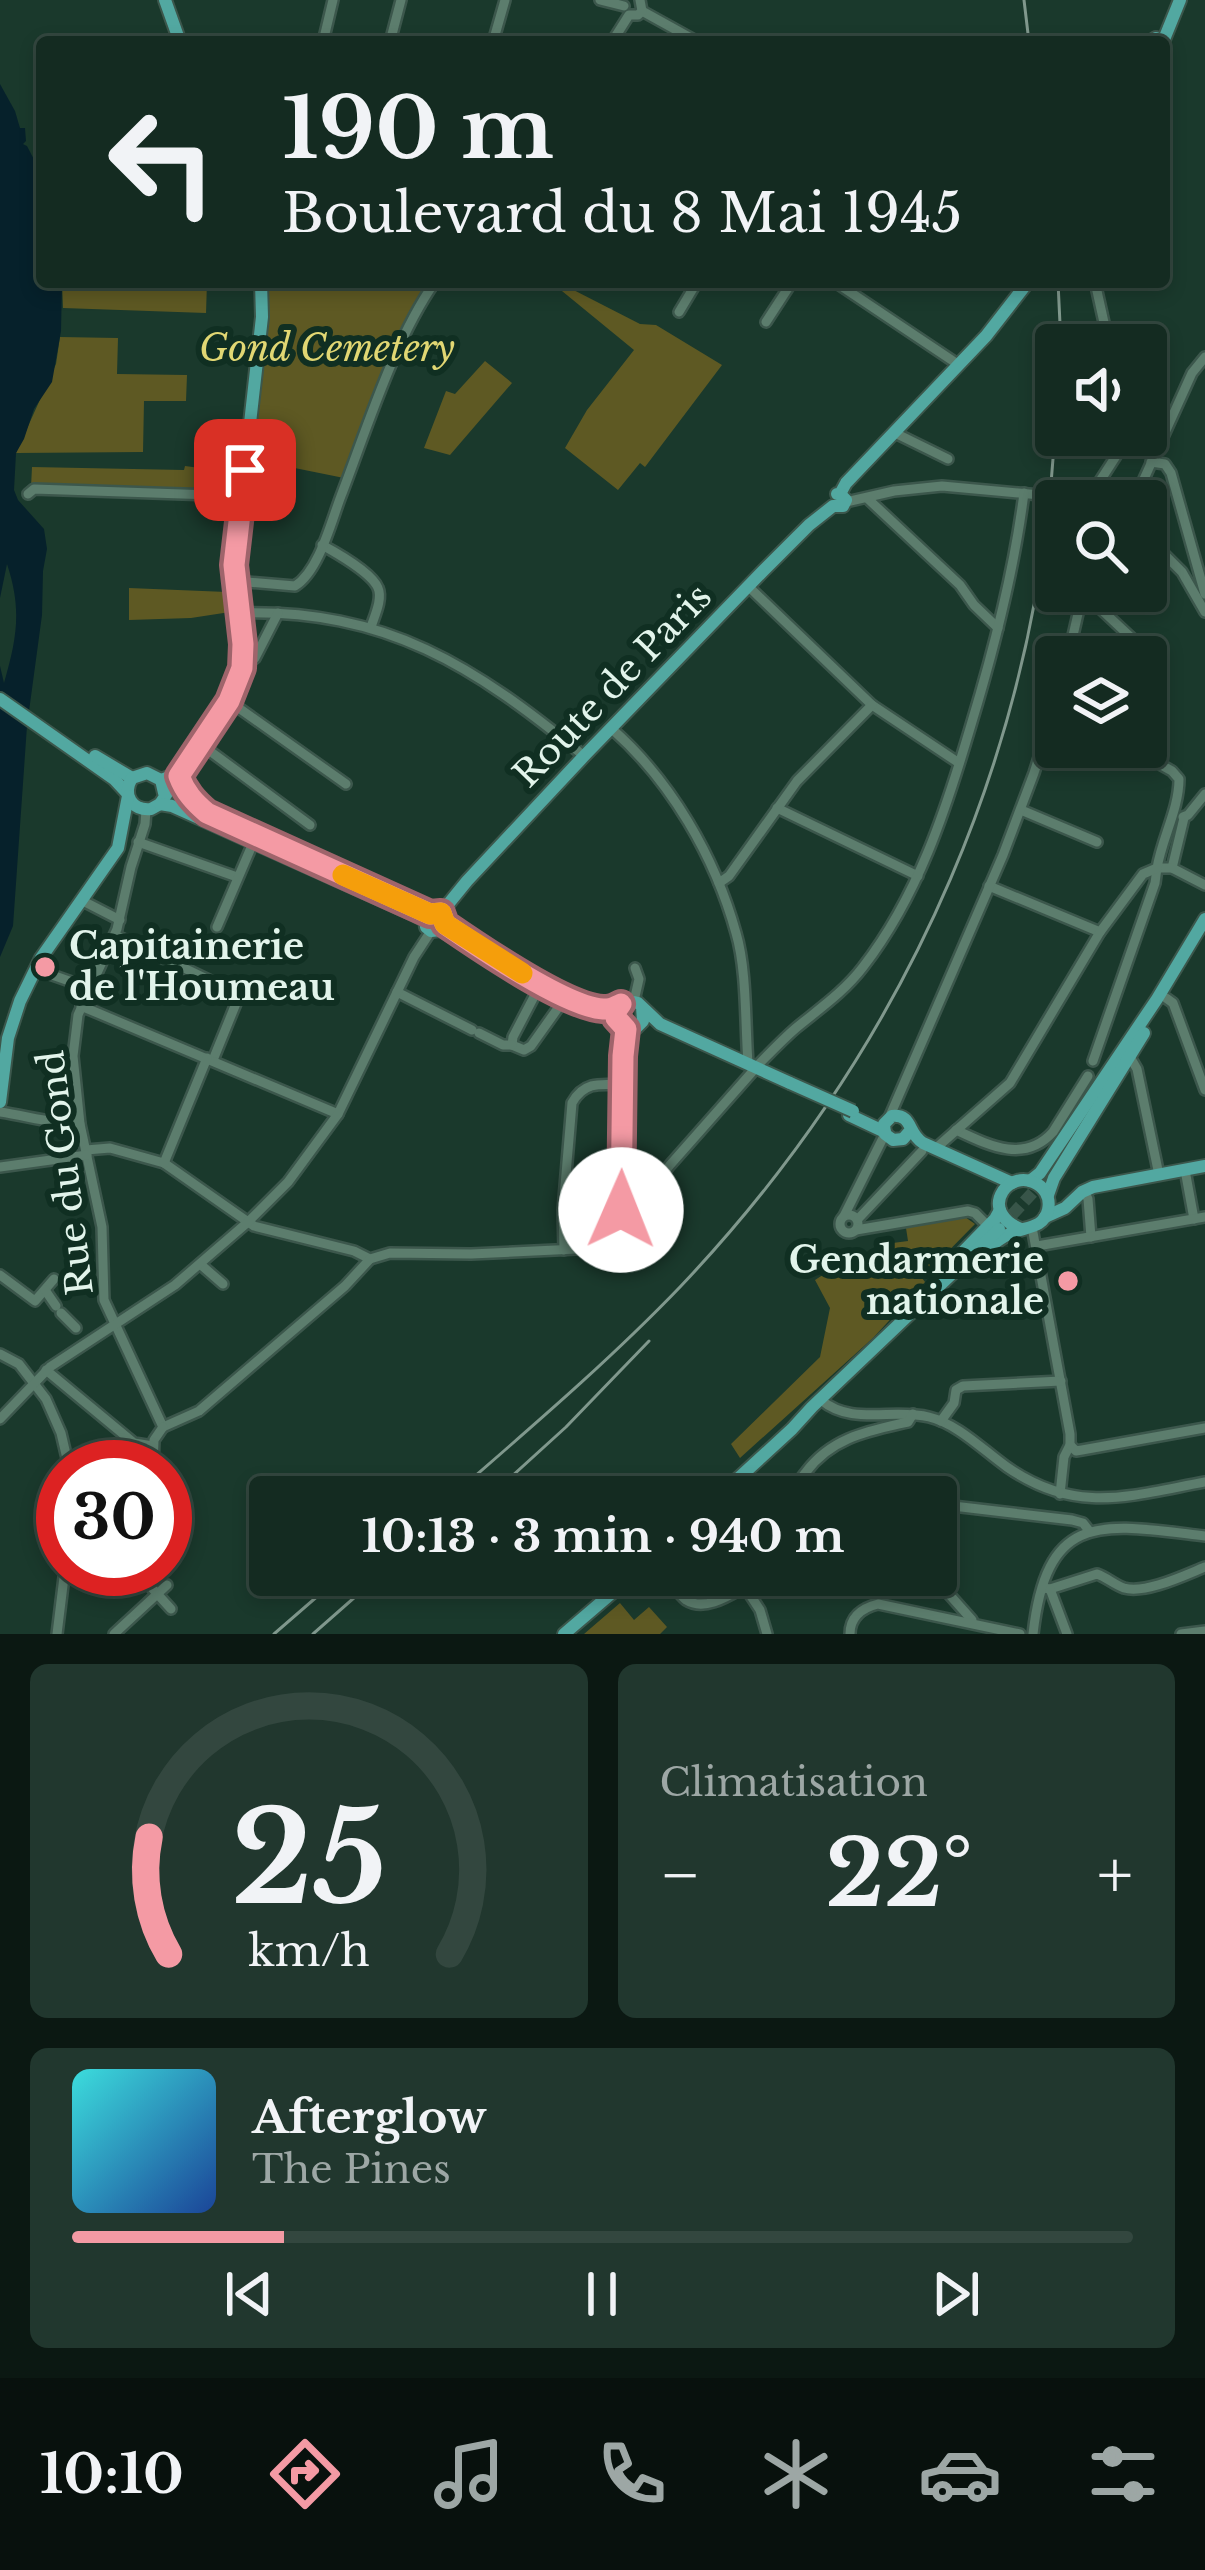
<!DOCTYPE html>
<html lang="fr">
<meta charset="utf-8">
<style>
:root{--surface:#142b21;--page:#21372e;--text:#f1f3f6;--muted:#9da7a5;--line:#33473f;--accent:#f49aa4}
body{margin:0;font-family:"Libre Baskerville",serif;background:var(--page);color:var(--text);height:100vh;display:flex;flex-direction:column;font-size:45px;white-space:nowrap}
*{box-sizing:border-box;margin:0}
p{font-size:39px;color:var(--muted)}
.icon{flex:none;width:66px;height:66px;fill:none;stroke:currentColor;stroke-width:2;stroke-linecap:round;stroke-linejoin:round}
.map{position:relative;height:1634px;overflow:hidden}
.drawer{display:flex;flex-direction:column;gap:30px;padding:30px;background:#0b1812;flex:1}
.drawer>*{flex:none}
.guide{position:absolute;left:36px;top:36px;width:1134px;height:252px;border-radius:12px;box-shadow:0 6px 18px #0003,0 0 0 3px var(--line);background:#142b21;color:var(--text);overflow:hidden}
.controls{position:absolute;left:1035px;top:324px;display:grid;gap:24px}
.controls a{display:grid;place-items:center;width:132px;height:132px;border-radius:12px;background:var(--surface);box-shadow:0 6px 18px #0003,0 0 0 3px var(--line);font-size:60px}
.speed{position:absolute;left:36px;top:1440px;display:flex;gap:24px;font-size:60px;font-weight:700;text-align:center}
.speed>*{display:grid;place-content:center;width:156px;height:156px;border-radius:50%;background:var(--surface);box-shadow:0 6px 18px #0003,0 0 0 3px var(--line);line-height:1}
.speed .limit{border:18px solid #d22;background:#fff;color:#111}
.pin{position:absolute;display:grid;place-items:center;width:102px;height:102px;color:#fff;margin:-51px;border-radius:24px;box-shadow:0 6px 18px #0006}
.me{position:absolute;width:132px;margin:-66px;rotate:1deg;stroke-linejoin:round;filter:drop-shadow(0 0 9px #0008)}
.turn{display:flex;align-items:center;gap:42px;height:252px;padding:0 48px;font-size:54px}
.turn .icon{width:156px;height:156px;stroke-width:2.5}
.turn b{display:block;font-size:84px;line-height:102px}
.big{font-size:90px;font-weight:700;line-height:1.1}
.drawer .card{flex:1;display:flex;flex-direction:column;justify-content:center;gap:18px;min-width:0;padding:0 42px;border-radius:18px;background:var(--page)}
.drawer .dial{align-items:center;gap:0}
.dial svg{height:312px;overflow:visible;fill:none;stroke:var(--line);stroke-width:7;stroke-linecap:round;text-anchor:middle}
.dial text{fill:var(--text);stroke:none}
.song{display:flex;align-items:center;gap:36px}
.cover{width:144px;height:144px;border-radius:18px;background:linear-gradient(135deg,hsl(180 70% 55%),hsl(220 70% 35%))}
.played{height:12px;border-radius:6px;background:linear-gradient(90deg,var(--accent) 20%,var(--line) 20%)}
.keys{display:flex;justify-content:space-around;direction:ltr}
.heat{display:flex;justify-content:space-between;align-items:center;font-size:66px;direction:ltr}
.drawer .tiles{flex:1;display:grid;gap:30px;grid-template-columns:1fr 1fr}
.card:last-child{grid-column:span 2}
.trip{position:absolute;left:249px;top:1476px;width:708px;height:120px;border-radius:12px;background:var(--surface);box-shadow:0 6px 18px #0003,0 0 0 3px var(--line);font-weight:700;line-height:120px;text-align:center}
.tabs{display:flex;height:192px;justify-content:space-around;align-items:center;background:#08110d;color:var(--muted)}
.tabs .icon{width:84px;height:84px}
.tabs .on{color:var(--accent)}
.tabs b{font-size:54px;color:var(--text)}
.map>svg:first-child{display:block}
</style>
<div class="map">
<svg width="1205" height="1634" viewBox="0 0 1205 1634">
<rect width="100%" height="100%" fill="#1a392c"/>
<g fill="#5e5923">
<polygon points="62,282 207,282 206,313 63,308"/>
<polygon points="266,282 429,282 401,335 344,478 265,462 267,446 253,445"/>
<polygon points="551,282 558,282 640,324 656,325 722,365 645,467 640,463 618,490 565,448 587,410 634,350"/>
<polygon points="60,337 118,338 117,374 187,375 186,401 144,401 143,452 16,453 56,364"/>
<polygon points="485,361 512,383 450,455 424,448 446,391 455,394"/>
<polygon points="185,466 238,473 237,483 202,482 201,488 31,487 32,467 184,470"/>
<polygon points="129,588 227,592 226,605 230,607 230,612 191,618 129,620"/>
<polygon points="965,1217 975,1224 922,1278 925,1282 873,1338 740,1458 731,1444 820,1357 830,1308 815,1280 829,1271 832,1274 885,1244 908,1241 906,1228"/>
<polygon points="620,1603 634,1620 649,1607 667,1627 660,1634 584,1634"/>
</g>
<path fill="#06212b" d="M 0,84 L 15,111 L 20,128 L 25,128 L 26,141 L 23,144 L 27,146 L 42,175 L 42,282 L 62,282 L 61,331 L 52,382 L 34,409 L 24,439 L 16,453 L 14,490 L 18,500 L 44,529 L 47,549 L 43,571 L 42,615 L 27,726 L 13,926 L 0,957 L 0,666 L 4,683 C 17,638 22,609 7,564 L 0,598 Z"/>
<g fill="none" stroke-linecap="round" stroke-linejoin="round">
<polyline stroke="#385549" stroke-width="12" stroke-dasharray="12 6" stroke-linecap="butt" points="1000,1228 1047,1177"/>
<g stroke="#3c574c" stroke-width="14">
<g id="minor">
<polyline points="600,0 624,6"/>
<polyline points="642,11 698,42"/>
<polyline points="323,42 333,0"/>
<polyline points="390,42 401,0"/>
<polyline points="493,42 505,0"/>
<polyline points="612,42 629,15 638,15 642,11 640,0"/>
<polyline points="835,282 959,365"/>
<polyline points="1095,282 1109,345"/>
<polyline points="679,312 697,282"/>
<polyline points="766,322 792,282"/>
<polyline points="895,433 948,459"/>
<polyline points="1151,462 1165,464 1171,473 1205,594"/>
<polyline points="28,494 34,489 242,496"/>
<polyline points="867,498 960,585 974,605 998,628"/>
<polyline points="1087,501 1118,453 1124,435"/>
<polyline points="1134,501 1192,373 1205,357"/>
<polyline points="846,502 894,491 942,486 1040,495"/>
<polyline points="1146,536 1182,572 1205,612"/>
<path d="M 322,545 C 335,552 372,573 378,588 C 383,599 374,617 371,627"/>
<path d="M 235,581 L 295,586 C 319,571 331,522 341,496 C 366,431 395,338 435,282"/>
<polyline points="749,587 872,705 959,763"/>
<polyline points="1082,595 1091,600 1151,656"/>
<path d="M 239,613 C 387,609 474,666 584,756"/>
<polyline points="1068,657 1083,592"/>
<polyline points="242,667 255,658 278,613"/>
<polyline points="229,701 346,784"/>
<path d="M 612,729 C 671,781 715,857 736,933 C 747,970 745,1024 748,1063"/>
<polyline points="199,743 310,825"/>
<polyline points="777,808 918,876"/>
<polyline points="146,810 145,824 131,867 117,929 78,1015 73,1056 80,1124 102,1227 104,1300 163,1427"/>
<polyline points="1021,810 1097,842"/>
<polyline points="1183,817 1188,815 1205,794"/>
<polyline points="138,842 237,877"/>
<polyline points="1172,868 1184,818"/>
<polyline points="719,883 729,876 797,781 872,705"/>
<polyline points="989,886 1100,932"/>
<polyline points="81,900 120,920"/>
<polyline points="217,927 253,843"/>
<polyline points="115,935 234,992 237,1001 213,1060"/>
<polyline points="35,969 89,988"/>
<polyline points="538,989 513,1037 512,1045 524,1050 531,1046 563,1001"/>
<polyline points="397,992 472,1030"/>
<polyline points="1166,998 1173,1003 1205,1090"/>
<polyline points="634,1001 639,979 635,968"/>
<polyline points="81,1006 338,1114"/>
<polyline points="479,1033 503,1045 512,1045"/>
<polyline points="1130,1057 1137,1069 1159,1175"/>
<polyline points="1093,1061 1155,883 1157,868 1172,868 1205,885"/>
<path d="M 756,1067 C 769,1054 782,1040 796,1028 C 819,1009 844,992 863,967 C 918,896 946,810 971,725 C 994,649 1014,572 1024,493"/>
<path d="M 0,1112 C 27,1116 53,1124 80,1124"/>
<polyline points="889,1118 1003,855 1034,773 1056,704"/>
<path d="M 956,1130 C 988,1145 1024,1164 1053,1132 L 1088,1076"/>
<path d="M 935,1149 L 1010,1083 L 1100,932 L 1143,874 L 1157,868 C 1162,838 1179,809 1179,779 L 1172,771 L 1129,747"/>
<polyline points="86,1150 110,1148 164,1163 254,1226 354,1251 370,1259 390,1253 471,1254 597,1248 611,1241 621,1223 623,1056 627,1029"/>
<polyline points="164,1163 207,1058"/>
<polyline points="0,1167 87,1155"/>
<polyline points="1185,1170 1194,1219"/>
<polyline points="1084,1191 1088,1199 1091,1237"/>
<polyline points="621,1210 639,1205 670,1165 753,1071"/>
<circle cx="849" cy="1224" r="9"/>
<polyline points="844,1216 885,1134"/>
<polyline points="858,1219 922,1151"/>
<polyline points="1032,1227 1070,1434 1070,1445 1064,1457 1060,1494"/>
<polyline points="856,1230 968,1211 975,1213 988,1226"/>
<polyline points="1037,1246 1205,1217"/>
<path d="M 564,1250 L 563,1210 L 572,1103 C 584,1081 601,1084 622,1085"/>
<polyline points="200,1264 223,1284"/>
<polyline points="0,1275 35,1301 54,1279"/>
<polyline points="45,1290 56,1306"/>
<polyline points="61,1313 76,1328"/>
<polyline points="0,1354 19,1364 46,1399 61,1433 69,1467"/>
<polyline points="46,1370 134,1443 153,1446"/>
<path d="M 821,1400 C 852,1426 892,1408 929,1417 C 958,1424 983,1450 1007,1467 C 1076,1515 1129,1496 1205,1482"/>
<polyline points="0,1419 50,1367 175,1285 248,1222 288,1182 338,1114 414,957 431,931"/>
<polyline points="941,1421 954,1403 956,1390 963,1386 1061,1381"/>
<polyline points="163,1427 199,1411 345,1286 370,1259"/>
<polyline points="1070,1445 1076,1451 1082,1450 1205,1428"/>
<polyline points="153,1467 154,1440 163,1427"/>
<path d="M 794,1497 C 795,1486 799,1481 806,1472 C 832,1437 869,1431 908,1422 L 913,1414"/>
<polyline points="953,1506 1072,1520 1083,1523 1090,1532"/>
<polyline points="151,1569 151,1587 171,1609"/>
<path d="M 665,1575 C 671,1582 679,1595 686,1600 C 705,1612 730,1595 746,1586"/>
<polyline points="737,1575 760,1610 767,1634"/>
<polyline points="932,1575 972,1620"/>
<path d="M 1043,1588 L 1050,1589 L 1097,1574 C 1106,1577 1115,1585 1124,1588 C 1146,1594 1185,1575 1205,1567"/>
<polyline points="1050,1589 1067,1634"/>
<polyline points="57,1634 65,1569"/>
<polyline points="114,1634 167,1585"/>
<path d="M 850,1634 C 850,1617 862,1608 878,1604 L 1020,1634"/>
<path d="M 1033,1634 C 1047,1509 1103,1524 1205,1536"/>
<polyline points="1181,1634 1205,1631"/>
</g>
</g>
<g stroke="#3c574c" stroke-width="16">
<g id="major">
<polyline points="165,0 180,42"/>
<polyline points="1150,42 1156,38 1163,42 1180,0"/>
<polyline points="837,494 840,494 846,483 986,336 1028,282"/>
<polyline points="0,699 114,779 127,793"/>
<polyline points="95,756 132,778"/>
<path d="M 179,776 C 186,795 198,809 217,818"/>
<polyline points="161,780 174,775 217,720 236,686 242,667 243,644 234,565 262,317 261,282"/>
<path d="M 164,793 L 161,780 L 147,773 L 132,778 C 122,795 132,811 151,809 L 160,804 L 181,772"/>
<polyline points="160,804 172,806 415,915 425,920 426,927 431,931 441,930 445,924 445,918 438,912 430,913 425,920"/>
<polyline points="441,913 467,881 584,756 763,571 809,525 833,506 843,506 846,500 840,494"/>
<polyline points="441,930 538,989 618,1022"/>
<path d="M 642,1007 L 643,1021 L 636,1028 L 627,1029 C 608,1018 618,997 638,1003 L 660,1024 L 790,1083"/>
<polyline points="0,1102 8,1038 20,1001 41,958 118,848 128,796"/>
<polyline points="849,1115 885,1132"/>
<path d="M 910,1131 L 903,1139 L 893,1140 L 885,1134 L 884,1124 L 892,1116 C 913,1114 907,1133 923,1143 L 1012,1183"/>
<polyline points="1030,1181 1040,1173 1157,999 1205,919"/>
<polyline points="1048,1195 1054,1178 1144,1033"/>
<polyline points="1045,1217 1065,1208 1082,1192 1093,1187 1205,1166"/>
<path d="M 985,1250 C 993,1244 1001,1238 1009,1234 C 1024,1226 1043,1230 1048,1210 C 1054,1183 1018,1169 1003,1191 C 992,1208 1005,1223 1021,1229"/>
<polyline points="958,1257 995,1219 1000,1210"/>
<polyline points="718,1497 792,1429 812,1407 999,1229"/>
<polyline points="564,1634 633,1575"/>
</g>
</g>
<use href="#minor" stroke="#5c7d6d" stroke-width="9"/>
<use href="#major" stroke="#52a8a1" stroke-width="12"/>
<g stroke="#80988d" stroke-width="3">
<polyline points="1024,0 1029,42"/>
<polyline points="1058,282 1061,345"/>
<path d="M 451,1497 C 529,1429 608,1362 680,1287 C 910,1045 1046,736 1056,401"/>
<polyline points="489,1497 566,1427 649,1341"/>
<polyline points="274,1634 342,1575"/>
<polyline points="313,1634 380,1575"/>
</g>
<g stroke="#3c574c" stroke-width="14" stroke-linecap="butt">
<polyline id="minor-bridge" points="1040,495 1067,497"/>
</g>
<g stroke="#3c574c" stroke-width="16" stroke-linecap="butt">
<polyline id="major-bridge" points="790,1083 853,1111"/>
</g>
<use href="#minor-bridge" stroke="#5c7d6d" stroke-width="9"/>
<use href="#major-bridge" stroke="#52a8a1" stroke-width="12"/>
</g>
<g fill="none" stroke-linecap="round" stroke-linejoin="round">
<g stroke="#9f646b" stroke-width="30">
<path id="route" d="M 245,470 L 234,565 L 243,644 L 242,668 L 229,701 L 179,776 C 185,792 194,802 207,813 L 430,914 L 441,913 L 445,924 C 477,946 566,1007 603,1009 C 612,1009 612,1008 621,1004 L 616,1011 L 616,1018 L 626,1029 L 623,1056 L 621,1210"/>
</g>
<use href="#route" stroke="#f49aa4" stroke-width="21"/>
<polyline stroke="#f59e0b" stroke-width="21" points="343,875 430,914 441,913 445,924 522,973"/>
</g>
<g fill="#f49aa4" stroke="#102f22" stroke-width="4.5">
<circle cx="45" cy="967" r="12"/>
<circle cx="1068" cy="1281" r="12"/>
</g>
<g text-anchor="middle" stroke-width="12" stroke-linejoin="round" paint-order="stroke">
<g font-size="36" font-style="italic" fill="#e1d773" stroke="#102f22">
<text x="327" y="361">Gond Cemetery</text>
</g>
<g font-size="36" fill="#e2f4eb" stroke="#102f22">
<text transform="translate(612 685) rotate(-46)" y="13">Route de Paris</text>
<text transform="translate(65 1173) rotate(-97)" y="13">Rue du Gond</text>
</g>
<g font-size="36" font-weight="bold" fill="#e2f4eb" stroke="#102f22" text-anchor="start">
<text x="69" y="959">Capitainerie<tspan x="69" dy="41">de l'Houmeau</tspan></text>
<text x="1044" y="1273" text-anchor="end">Gendarmerie<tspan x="1044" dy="41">nationale</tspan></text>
</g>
</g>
</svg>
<div class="controls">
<a><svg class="icon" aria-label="sound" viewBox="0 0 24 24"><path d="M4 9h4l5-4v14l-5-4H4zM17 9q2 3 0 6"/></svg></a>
<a><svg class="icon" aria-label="search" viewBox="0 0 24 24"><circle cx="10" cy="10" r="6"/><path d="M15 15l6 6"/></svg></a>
<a><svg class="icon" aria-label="layers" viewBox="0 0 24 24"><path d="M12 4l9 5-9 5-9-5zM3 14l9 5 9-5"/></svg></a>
</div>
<div class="speed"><div class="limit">30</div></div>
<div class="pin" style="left:245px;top:470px;background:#d93025"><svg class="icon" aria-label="arrive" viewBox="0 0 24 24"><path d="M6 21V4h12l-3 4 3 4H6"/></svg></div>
<svg class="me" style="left:621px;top:1210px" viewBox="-20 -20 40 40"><circle r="19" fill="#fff"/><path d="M0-13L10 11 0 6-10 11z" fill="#f49aa4"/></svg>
<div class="trip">10:13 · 3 min · 940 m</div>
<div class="guide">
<div class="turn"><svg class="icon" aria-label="left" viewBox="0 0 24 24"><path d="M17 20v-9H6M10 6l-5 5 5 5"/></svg><div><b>190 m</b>Boulevard du 8 Mai 1945</div></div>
</div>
</div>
<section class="drawer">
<div class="tiles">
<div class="card dial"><svg viewBox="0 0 100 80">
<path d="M14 69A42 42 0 1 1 86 69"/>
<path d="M14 69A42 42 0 0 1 9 39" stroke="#f49aa4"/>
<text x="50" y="56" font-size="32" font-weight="700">25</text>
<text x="50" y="72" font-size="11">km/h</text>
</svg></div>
<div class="card"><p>Climatisation</p>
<div class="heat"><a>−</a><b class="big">22°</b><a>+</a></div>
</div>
<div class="card">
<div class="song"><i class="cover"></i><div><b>Afterglow</b><p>The Pines</p></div></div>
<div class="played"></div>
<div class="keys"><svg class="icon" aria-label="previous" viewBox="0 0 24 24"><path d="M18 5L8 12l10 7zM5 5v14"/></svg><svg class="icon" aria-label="pause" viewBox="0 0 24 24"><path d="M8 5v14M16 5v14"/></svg><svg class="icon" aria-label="next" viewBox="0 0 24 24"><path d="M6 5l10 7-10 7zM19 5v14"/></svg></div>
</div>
</div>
</section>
<nav class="tabs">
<b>10:10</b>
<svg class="icon on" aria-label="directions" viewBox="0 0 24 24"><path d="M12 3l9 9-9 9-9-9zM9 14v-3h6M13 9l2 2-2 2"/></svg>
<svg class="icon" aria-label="music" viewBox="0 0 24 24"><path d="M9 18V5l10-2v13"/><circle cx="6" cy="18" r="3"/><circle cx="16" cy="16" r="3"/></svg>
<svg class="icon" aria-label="phone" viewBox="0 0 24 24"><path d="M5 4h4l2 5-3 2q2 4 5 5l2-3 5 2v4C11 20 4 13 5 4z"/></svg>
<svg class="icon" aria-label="climate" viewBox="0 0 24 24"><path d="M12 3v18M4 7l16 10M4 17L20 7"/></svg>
<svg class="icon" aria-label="car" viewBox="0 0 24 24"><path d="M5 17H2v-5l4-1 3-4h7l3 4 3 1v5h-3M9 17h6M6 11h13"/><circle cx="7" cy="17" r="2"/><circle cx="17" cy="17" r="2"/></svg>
<svg class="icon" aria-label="filters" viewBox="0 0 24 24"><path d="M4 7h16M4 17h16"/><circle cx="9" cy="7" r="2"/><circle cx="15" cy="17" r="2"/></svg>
</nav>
